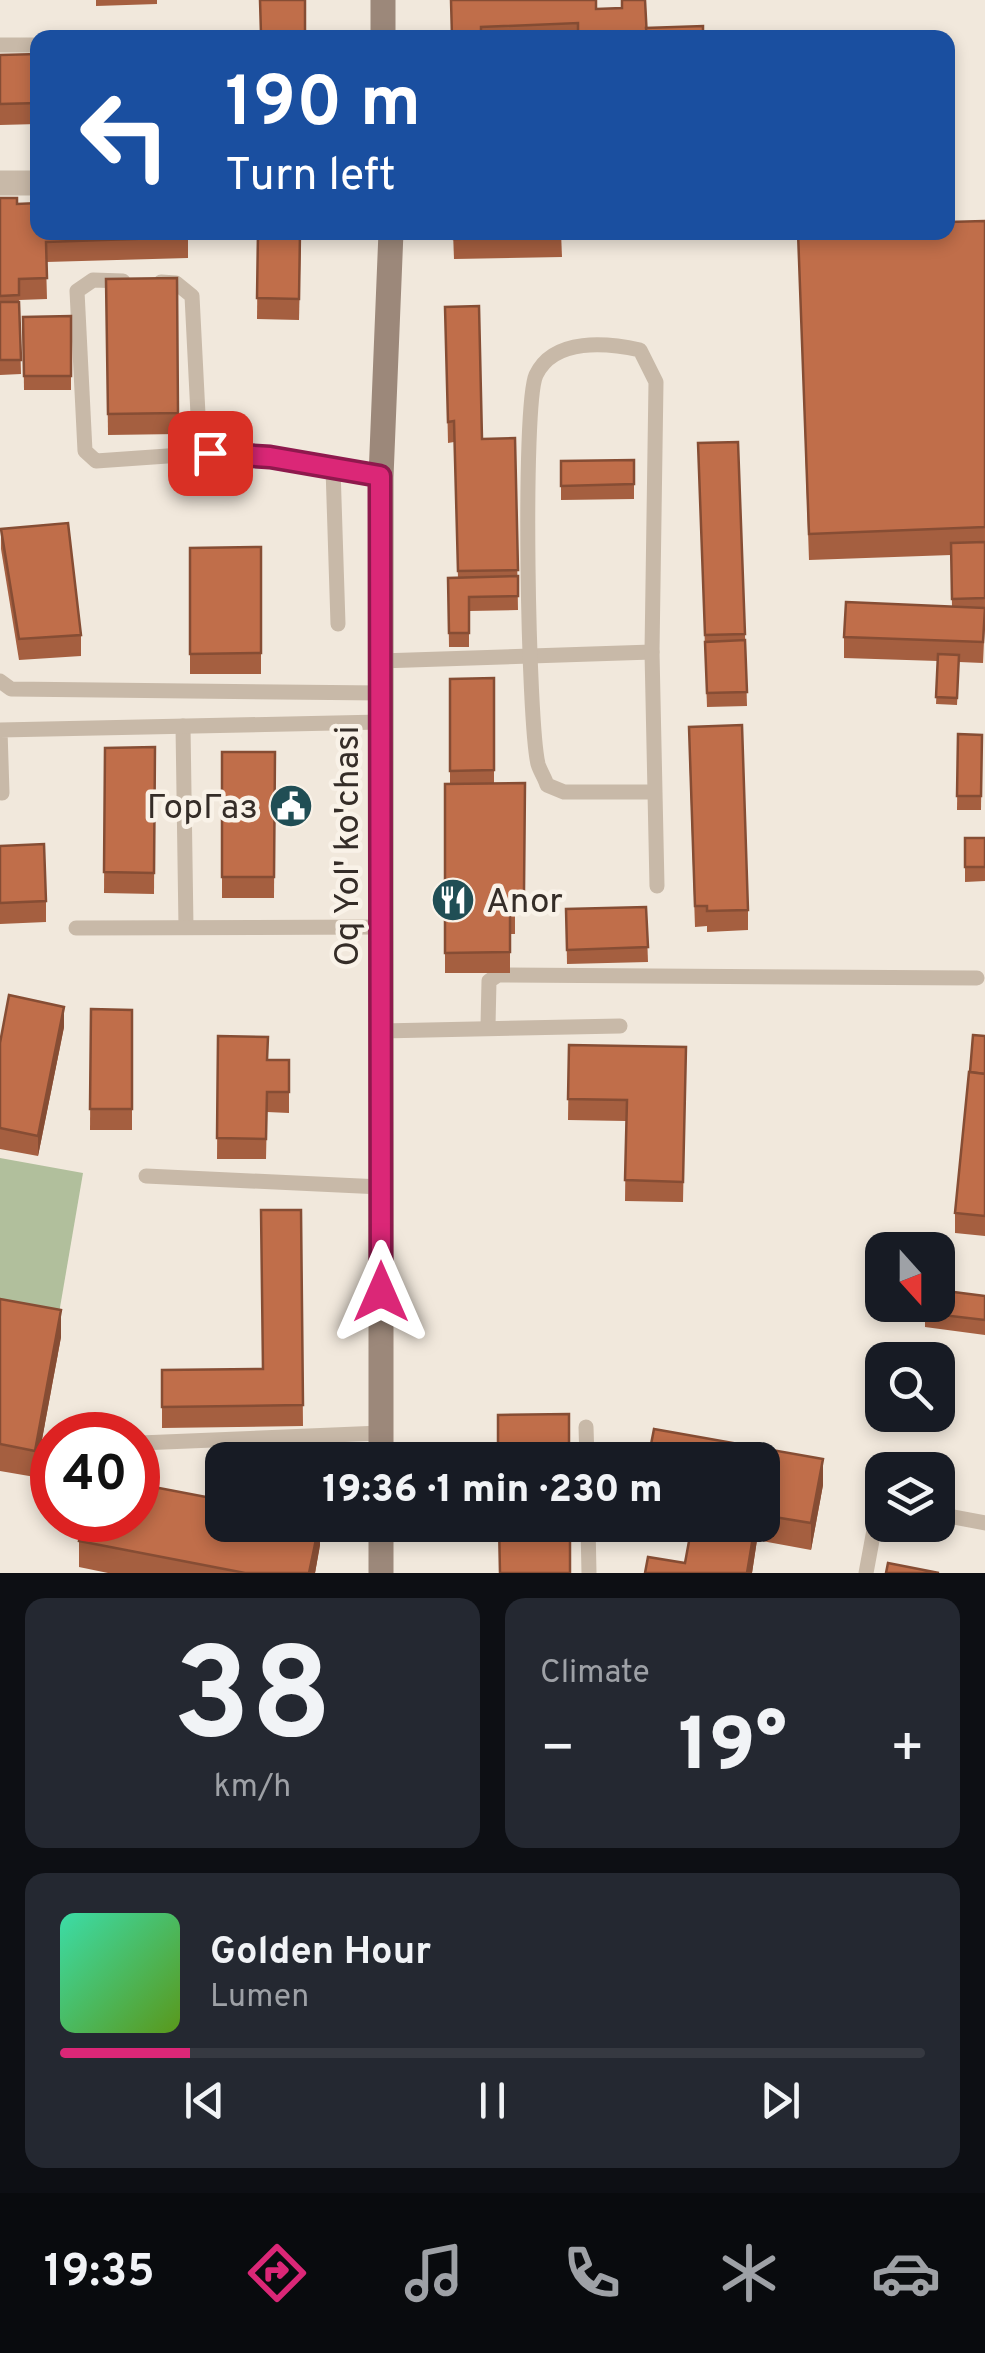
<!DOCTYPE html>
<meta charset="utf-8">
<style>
:root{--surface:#171b24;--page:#242831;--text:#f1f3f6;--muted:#9ea1a6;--line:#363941;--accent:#db2777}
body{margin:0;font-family:Overpass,sans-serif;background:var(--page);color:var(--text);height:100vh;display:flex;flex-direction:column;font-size:38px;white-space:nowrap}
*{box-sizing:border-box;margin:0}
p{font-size:32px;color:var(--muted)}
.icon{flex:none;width:55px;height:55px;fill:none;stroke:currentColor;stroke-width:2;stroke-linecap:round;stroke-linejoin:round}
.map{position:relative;height:1573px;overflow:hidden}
.sheet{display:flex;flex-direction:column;gap:25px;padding:25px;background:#0d0f14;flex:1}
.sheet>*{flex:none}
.hud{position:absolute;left:30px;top:30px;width:925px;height:210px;border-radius:20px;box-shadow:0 5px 15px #0003;background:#1a4fa0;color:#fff;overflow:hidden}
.needle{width:65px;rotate:159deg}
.fabs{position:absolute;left:865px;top:1232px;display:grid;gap:20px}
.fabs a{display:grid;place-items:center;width:90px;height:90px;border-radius:20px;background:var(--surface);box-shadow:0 5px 15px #0003;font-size:50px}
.speed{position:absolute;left:30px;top:1412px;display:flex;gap:20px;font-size:50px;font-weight:700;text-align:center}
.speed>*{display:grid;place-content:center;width:130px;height:130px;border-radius:50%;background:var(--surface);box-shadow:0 5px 15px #0003;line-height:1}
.speed .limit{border:15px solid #d22;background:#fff;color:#111}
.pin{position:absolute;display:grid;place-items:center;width:85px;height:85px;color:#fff;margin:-42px;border-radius:20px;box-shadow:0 5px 15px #0006}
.me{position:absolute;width:110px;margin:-55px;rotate:0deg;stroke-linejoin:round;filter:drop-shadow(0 0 8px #0008)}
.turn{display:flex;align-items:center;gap:35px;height:210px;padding:0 30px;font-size:45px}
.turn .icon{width:130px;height:130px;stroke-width:2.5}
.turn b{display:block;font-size:70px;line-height:85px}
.big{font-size:75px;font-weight:800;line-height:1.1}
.sheet .widget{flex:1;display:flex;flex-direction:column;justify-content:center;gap:15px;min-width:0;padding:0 35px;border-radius:20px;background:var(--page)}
.sheet .dial{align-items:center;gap:0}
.dial b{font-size:130px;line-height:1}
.song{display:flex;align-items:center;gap:30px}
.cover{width:120px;height:120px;border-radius:15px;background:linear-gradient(135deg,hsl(160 70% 55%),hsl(90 70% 35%))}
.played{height:10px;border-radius:5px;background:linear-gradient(90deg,var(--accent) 15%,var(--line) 15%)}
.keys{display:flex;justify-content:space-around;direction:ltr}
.heat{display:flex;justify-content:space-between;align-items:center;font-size:55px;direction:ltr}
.sheet .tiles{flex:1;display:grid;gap:25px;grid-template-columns:1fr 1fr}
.widget:last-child{grid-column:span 2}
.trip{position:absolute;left:205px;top:1442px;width:575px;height:100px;border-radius:20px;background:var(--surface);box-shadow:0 5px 15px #0003;font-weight:800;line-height:100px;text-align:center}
.tab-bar{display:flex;height:160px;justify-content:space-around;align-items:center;background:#090b0e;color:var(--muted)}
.tab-bar .icon{width:70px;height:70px}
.tab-bar .current{color:var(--accent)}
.tab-bar b{font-size:45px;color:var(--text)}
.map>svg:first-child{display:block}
</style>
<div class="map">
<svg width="985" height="1573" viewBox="0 0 985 1573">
<rect width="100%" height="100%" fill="#f1e8dc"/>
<polygon fill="#b1bf9c" points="0,1158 83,1173 57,1325 0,1315"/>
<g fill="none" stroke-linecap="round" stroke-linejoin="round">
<g stroke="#c8b9a8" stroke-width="15">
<polyline points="0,45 38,45"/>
<polyline points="123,281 93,280 77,291 85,451 96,461 210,453 270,457 381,477"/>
<polyline points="161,282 176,283 192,296 200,454"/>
<polyline points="333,468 338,624"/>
<polyline points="380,661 652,652"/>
<polyline points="0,681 11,689 381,693"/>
<polyline points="183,726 186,927"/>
<path d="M 654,792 L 564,792 L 547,785 C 545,778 540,771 538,764 C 528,722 522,406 536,375 C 554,337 608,343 640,350 L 656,382 L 652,652 L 657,886"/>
<polyline points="2,793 0,730 381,722"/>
<polyline points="76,928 381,927"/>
<polyline points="488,1026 489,981 498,975 977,978"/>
<polyline points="381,1031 620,1026"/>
<polyline points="146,1176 381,1187"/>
<polyline points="586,1427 587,1460"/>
<polyline points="140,1443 381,1433"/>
<polyline points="938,1514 985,1523"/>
<polyline points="588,1525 589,1573"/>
<polyline points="866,1573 876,1519 882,1514"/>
</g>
<polyline stroke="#c8b9a8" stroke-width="25" points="0,183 38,183"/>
<g stroke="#9c887a" stroke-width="25">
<polyline points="383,38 383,0"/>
<polyline points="381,1460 381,477 391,232"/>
<polyline points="381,1525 381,1573"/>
</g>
</g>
<g fill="#a55f40">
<polygon points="96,0 157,0 157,4 96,6"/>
<polygon points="451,0 596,9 646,28 703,38 452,38"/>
<polygon points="38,54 38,124 0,125 0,55"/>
<polygon points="0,198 17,204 188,232 188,258 46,262 47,299 19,300 21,374 0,375"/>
<polygon points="985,221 985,619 983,663 959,662 957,705 936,704 938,661 844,658 844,637 952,606 951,555 809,560 798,232"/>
<polygon points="258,232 301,232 299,320 257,319"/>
<polygon points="453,232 561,232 562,257 454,259"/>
<polygon points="563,232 630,232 630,233 563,234"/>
<polygon points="177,278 178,434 108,435 106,279"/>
<polygon points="445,307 482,439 515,438 518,610 469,611 469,647 449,647 448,578 458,578 454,442 448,443"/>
<polygon points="71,316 71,390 24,390 23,317"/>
<polygon points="698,443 745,634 747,706 707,707"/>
<polygon points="634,460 634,499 561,500 561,461"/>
<polygon points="1,529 81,635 81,656 19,660 1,549"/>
<polygon points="261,547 261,674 190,674 190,548"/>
<polygon points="494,678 494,783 525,783 524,913 515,914 515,934 510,934 510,973 445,973 445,784 450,784 450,679"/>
<polygon points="958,734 982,735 981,810 957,810"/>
<polygon points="155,747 154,894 104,893 105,748"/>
<polygon points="689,747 748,910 748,930 707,932 707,926 695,927"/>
<polygon points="222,752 275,752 274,898 222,898"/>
<polygon points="965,838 985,838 985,881 965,882"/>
<polygon points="0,846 46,901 46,922 0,924"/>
<polygon points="646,907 648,962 567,964 566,909"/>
<polygon points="91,1009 132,1010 132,1130 90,1130"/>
<polygon points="64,1027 38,1156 0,1149 0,1043"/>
<polygon points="218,1036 268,1060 289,1060 289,1113 267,1112 266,1159 217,1159"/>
<polygon points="985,1036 985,1236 955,1233 955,1213"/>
<polygon points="569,1045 686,1047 683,1202 625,1201 626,1121 568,1120"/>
<polygon points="301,1210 303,1426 162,1428 162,1370 263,1369"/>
<polygon points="985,1296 985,1335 925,1327 925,1313"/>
<polygon points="0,1299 61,1337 35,1477 0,1471"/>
<polygon points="762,1460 823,1485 811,1550 757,1540 752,1573 645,1573 685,1563 691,1528 674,1525 762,1525"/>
<polygon points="320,1525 320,1545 315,1573 108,1573 79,1567 79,1541"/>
</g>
<g fill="#864d34">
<polygon points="64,1007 64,1027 38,1156 38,1136"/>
<polygon points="61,1310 61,1337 35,1477 35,1451"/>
<polygon points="823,1459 823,1485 811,1550 811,1523"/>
<polygon points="319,1525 320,1545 315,1573 309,1573"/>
<polygon points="755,1525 757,1525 757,1540 752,1573 747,1573"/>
</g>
<g fill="#c06e4a" stroke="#864d34" stroke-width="2.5">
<polygon points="260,0 305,0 305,38 110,38 261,34"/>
<polygon points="451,0 596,0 596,9 622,8 622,0 645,0 647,38 578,38 578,23 481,27 481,38 452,38"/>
<polygon points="703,26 703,38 647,38 646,28"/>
<polygon points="38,54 38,103 0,104 0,55"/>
<polygon points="0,198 17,198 17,204 38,203 38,232 188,232 188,237 46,242 47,278 19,279 19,295 0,296"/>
<polygon points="985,221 985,527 809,534 798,232 948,232 948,222"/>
<polygon points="258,232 300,232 299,299 257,298"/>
<polygon points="454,232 561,232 562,236 454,239"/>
<polygon points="177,278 178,413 108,414 106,279"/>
<polygon points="0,302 19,302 21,360 0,360"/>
<polygon points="479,306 482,439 515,438 518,570 458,571 454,421 448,422 445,307"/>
<polygon points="71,316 71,376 24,376 23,317"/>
<polygon points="738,442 745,634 705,635 698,443"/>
<polygon points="634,460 634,484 561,486 561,461"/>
<polygon points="68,523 81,635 19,639 1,529"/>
<polygon points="985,542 985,598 952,599 951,543"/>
<polygon points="261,547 261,653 190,654 190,548"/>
<polygon points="518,576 518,596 469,597 469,633 449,633 448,578"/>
<polygon points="846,602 985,608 983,642 844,637"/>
<polygon points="745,640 747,692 707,693 705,642"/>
<polygon points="938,654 959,655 957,698 936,697"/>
<polygon points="494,678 494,770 450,771 450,679"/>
<polygon points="742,725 748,910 707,911 707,906 695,906 689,727"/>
<polygon points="958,734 982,735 981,796 957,796"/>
<polygon points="155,747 154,873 104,872 105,748"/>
<polygon points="222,752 275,752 274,877 222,877"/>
<polygon points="525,783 524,892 515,893 515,913 510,913 510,952 445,953 445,784"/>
<rect x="965" y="838" width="20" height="29"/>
<polygon points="44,844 46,901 0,903 0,846"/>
<polygon points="646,907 648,947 567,950 566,909"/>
<polygon points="9,995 64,1007 38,1136 0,1128 0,1043"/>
<polygon points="91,1009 132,1010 132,1109 90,1109"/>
<polygon points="973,1035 985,1036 985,1074 970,1072"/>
<polygon points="218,1036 268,1037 267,1060 289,1060 289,1092 267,1092 266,1139 217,1138"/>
<polygon points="569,1045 686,1047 683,1182 625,1180 627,1100 568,1099"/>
<polygon points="969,1072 985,1074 985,1216 955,1213"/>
<polygon points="261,1210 301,1210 303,1405 162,1407 162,1370 263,1369"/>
<polygon points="938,1290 985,1296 985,1320 925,1313 926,1305 938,1305"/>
<polygon points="0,1299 61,1310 35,1451 0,1444"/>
<polygon points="569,1414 569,1460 498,1460 498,1415"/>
<polygon points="654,1429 823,1459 811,1523 762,1515 762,1460 648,1460"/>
<polygon points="138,1484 222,1500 222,1525 319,1525 309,1573 245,1573 79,1541 83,1520 138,1520"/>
<polygon points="499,1525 570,1525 570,1573 500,1573"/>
<polygon points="692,1525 755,1525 747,1573 645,1573 648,1557 685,1563"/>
<polygon points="888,1563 939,1573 886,1573"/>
</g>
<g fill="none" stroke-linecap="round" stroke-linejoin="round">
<g stroke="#8e194d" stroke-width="25">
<polyline id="route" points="210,453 270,457 380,476 381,1292"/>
</g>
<use href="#route" stroke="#db2777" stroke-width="18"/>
</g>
<defs>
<g id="civic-disc" transform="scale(2.25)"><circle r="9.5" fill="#204e55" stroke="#f9f2e8"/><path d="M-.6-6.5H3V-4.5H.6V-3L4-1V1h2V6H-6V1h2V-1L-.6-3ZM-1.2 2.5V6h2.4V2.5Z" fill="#fff"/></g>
<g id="restaurant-disc" transform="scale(2.25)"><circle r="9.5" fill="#204e55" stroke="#f9f2e8"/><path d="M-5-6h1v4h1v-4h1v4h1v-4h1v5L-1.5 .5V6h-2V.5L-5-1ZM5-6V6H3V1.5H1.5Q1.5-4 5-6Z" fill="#fff"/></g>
</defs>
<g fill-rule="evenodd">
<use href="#civic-disc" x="291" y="806"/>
<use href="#restaurant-disc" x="453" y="900"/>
</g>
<g text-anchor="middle" stroke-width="9" stroke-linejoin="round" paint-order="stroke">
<g font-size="35" fill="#352d28" stroke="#f9f2e8" text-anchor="end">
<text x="258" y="818">ГорГаз</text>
<text x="486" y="912" text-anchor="start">Anor</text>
</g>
<g font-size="35" fill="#352d28" stroke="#f9f2e8">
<text transform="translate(346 846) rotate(-90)" y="12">Oq Yol' ko'chasi</text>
</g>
</g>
</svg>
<div class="fabs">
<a><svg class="needle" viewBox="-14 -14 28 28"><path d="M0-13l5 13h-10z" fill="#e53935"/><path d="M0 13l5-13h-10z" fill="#9ea1a6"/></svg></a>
<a><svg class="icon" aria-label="search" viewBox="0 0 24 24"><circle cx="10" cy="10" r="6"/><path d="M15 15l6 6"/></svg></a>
<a><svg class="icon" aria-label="layers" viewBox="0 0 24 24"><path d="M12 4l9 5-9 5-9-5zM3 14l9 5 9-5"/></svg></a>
</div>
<div class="speed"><div class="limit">40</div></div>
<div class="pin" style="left:210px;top:453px;background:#d93025"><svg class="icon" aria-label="arrive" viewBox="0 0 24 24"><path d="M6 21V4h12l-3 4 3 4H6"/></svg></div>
<svg class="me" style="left:381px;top:1292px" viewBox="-20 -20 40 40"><path d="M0-17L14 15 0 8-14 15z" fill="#db2777" stroke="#fff" stroke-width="4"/></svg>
<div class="trip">19:36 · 1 min · 230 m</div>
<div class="hud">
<div class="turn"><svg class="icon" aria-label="left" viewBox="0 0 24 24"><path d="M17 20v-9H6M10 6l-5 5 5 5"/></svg><div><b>190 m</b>Turn left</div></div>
</div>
</div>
<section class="sheet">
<div class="tiles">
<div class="widget dial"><b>38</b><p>km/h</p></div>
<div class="widget"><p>Climate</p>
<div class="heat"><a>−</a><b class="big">19°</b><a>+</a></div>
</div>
<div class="widget">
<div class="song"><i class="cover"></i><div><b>Golden Hour</b><p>Lumen</p></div></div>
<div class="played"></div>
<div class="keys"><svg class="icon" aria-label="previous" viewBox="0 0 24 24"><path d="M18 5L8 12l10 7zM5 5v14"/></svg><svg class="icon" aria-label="pause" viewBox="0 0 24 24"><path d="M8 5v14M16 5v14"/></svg><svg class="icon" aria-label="next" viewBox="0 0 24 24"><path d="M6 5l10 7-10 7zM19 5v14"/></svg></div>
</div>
</div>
</section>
<nav class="tab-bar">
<b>19:35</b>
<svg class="icon current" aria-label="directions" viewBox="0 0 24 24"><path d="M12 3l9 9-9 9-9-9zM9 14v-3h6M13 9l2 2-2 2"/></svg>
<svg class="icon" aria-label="music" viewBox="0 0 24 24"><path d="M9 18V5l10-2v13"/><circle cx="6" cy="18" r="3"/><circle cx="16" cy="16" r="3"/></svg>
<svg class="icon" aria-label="phone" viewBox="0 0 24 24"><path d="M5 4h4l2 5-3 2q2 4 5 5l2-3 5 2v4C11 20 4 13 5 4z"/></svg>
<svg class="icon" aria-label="climate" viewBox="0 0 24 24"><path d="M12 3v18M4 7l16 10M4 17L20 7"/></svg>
<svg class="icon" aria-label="car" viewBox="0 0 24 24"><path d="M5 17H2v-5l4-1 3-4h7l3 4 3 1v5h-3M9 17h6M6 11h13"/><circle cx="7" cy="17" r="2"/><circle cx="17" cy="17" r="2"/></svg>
</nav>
